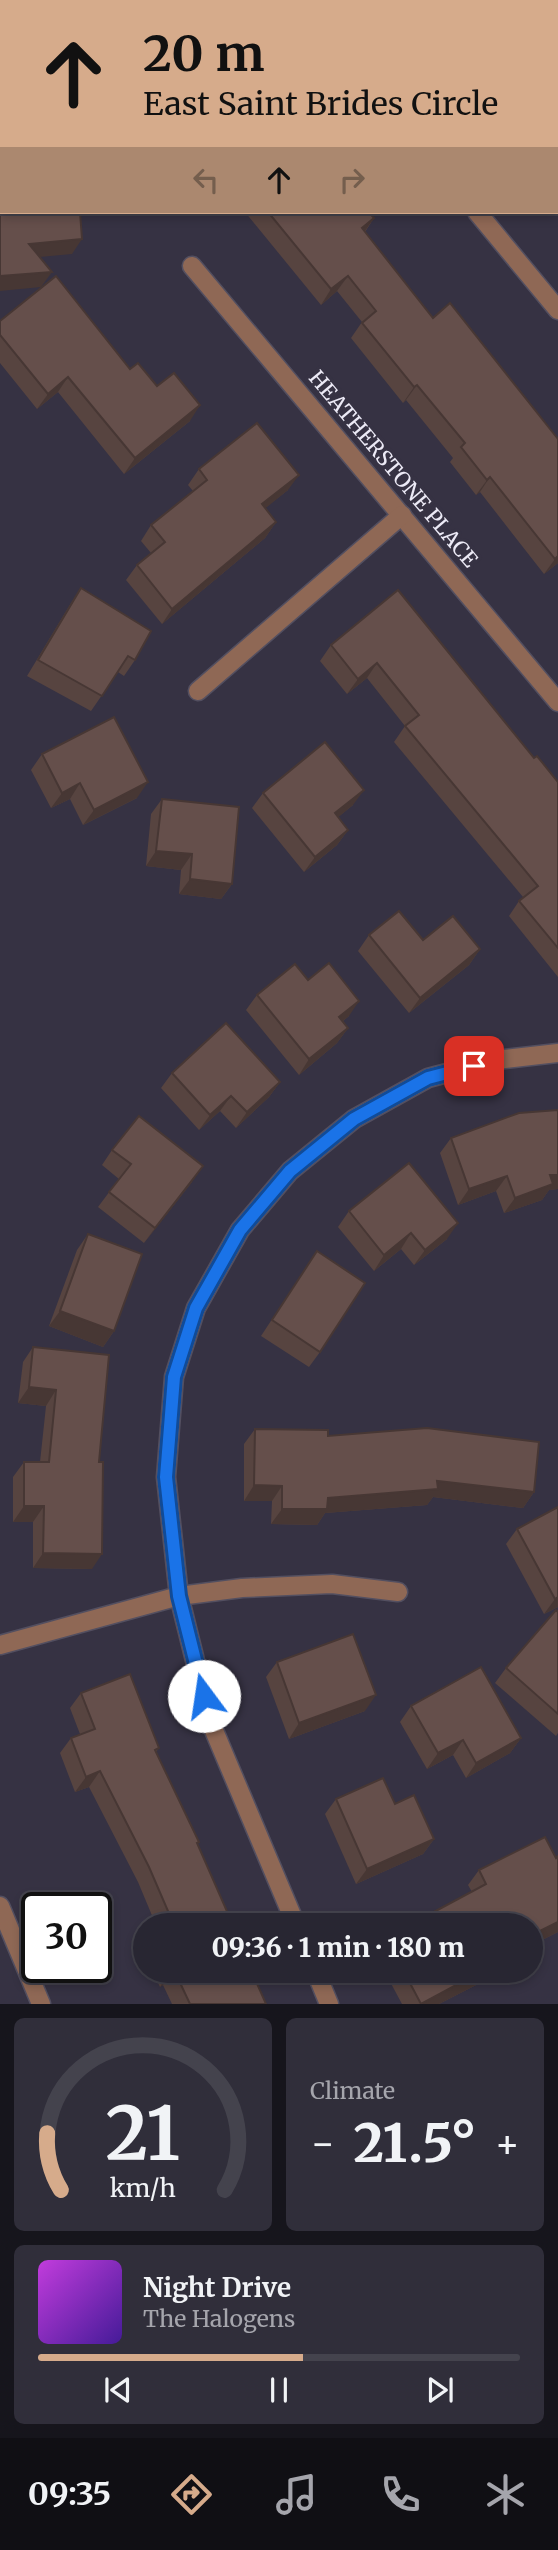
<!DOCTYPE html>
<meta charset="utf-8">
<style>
:root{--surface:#282632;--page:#302e3a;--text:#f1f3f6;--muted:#a5a5ac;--line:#44434d;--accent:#d6ab8b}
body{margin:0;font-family:Merriweather,serif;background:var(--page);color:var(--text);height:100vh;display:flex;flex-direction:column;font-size:26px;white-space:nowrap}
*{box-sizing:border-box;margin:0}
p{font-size:23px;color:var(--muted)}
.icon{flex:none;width:38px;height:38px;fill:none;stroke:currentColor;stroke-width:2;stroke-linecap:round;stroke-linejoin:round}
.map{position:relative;height:2004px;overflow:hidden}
.drawer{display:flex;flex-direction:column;gap:14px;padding:14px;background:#16151c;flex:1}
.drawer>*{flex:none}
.banner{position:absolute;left:0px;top:0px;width:558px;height:214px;box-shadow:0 4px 10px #0003,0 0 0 2px var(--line);background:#d6ab8b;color:#111;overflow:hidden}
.speed{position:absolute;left:21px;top:1892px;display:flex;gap:14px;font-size:35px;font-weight:700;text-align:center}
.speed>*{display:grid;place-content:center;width:91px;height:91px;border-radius:50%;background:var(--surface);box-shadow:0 4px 10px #0003,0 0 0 2px var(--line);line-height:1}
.speed .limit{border:4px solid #111;border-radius:10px;background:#fff;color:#111}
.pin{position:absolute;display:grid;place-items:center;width:60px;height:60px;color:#fff;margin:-30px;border-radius:14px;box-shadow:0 4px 10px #0006}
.me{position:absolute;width:77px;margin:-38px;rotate:346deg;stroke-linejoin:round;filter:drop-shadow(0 0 5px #0008)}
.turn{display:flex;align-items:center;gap:24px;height:147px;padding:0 28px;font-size:32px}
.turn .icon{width:91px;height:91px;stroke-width:2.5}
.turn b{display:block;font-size:49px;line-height:60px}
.lanes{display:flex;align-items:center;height:66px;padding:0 28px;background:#0003;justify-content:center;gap:35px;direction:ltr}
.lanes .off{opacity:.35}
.big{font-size:52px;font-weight:800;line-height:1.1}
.drawer .card{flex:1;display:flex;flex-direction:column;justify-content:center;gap:10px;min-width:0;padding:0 24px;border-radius:10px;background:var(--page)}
.drawer .dial{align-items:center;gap:0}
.dial svg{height:182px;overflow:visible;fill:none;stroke:var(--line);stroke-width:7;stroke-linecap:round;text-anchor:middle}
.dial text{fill:var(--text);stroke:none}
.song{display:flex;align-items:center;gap:21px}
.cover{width:84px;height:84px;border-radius:10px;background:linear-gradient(135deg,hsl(290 70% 55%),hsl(260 70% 35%))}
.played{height:7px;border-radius:4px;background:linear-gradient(90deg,var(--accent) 55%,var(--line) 55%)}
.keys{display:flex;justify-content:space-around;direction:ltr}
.heat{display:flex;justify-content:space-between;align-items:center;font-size:38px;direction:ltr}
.drawer .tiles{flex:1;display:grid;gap:14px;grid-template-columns:1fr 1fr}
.card:last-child{grid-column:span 2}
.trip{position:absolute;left:133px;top:1913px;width:410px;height:70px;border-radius:35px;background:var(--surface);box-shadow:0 4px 10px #0003,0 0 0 2px var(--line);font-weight:800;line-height:70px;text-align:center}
.dock{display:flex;height:112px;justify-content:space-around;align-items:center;background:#100f14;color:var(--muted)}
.dock .icon{width:49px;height:49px}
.dock .selected{color:var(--accent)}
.dock b{font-size:32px;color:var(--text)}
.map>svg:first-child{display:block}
</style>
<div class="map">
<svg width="558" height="2004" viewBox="0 0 558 2004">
<rect width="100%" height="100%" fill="#363243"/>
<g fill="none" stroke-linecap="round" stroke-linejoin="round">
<g stroke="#534f60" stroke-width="21">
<g id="minor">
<polyline points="303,0 305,2"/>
<polyline points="43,2 45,0"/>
<polyline points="120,2 123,0"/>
<polyline points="0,36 2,35"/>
<polyline points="0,100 2,98"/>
<polyline points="477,212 558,310"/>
<polyline points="192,266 558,702"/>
<polyline points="198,691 402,515"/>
<polyline points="0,1645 179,1596 242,1588 332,1584 398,1592"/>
<polyline points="0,1906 41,2004"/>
<polyline points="296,1925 210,1721 179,1596 166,1477 174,1377 196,1308 240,1230 290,1171 354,1119 428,1078 496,1060 558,1053"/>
<polyline points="315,1970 329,2004"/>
</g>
</g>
<use href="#minor" stroke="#8f6855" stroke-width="18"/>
</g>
<g fill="#574440">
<polygon points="418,0 505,0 504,2 419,2"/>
<polygon points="558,152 558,192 556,190 556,153"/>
<polygon points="245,212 369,212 374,218 365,232 433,318 558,439 558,563 544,574 480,492 476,495 450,462 453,458 406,400 403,403 351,338 362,322 337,291 321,305"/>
<polygon points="0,321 130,369 157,386 190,421 124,474 58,392 37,409 0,363"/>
<polygon points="199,469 288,490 265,508 276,522 265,538 162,624 126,580 137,565 151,553 141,541 151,525 193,491 188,485"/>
<polygon points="81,588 135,660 124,676 118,672 91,711 27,676 71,603"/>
<polygon points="398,590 534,758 558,782 558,977 509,916 519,901 523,897 394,742 405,726 367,678 347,694 320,661 331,645"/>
<polygon points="42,754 137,798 83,825 70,799 51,808 31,770"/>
<polygon points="263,793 353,805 338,817 348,830 337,845 304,872 252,808"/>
<polygon points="162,799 232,884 221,899 179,894 181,870 146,866 151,814"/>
<polygon points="369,935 423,940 480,949 469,965 409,1013 358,951"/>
<polygon points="308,980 349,1016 343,1021 348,1028 337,1043 299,1075 246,1010 257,995"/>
<polygon points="172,1073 280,1082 269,1097 236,1128 220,1111 199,1130 161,1088"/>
<polygon points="558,1110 558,1189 549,1190 542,1200 504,1213 496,1191 458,1205 440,1153 451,1138"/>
<polygon points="112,1150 192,1182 144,1243 98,1207 119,1179 102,1165"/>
<polygon points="349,1211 447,1239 414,1265 401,1249 374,1271 338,1227"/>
<polygon points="88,1234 114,1331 103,1347 49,1326 77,1250"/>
<polygon points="317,1251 320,1352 309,1367 261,1336"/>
<polygon points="33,1347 99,1462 92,1569 33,1568 33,1522 13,1522 13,1477 24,1462 40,1462 46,1406 18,1403 23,1362"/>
<polygon points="255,1429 328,1436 534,1492 523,1508 433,1497 427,1505 325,1513 317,1525 271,1524 272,1501 244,1501 244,1444"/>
<polygon points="558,1507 558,1607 544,1614 506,1544 517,1529"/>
<polygon points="558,1612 558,1733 556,1736 495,1683 506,1668"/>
<polygon points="277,1662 365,1711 289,1739 266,1677"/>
<polygon points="81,1693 159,1748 156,1752 233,1925 156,1925 138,1882 89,1787 75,1792 60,1753 71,1738 80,1734 70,1708"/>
<polygon points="411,1706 521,1738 510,1753 466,1778 453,1755 427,1769 400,1722"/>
<polygon points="336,1799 434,1839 423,1854 356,1884 325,1814"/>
<polygon points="558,1856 558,1932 530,1946 530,1925 414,1925 417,1921 472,1892 468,1885 479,1870"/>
<polygon points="145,1935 145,1954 140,1943"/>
<polygon points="152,1970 251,1970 266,2004 172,2004 163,1985 160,1987"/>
<polygon points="391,1970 487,1970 478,1984 439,2004 402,2004 387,1976"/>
</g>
<g fill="#473734">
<polygon points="374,218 363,234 362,228"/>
<polygon points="82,239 72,254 18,259 29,244"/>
<polygon points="52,272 41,287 0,291 0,276"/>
<polygon points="348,276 337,291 321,305 331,289"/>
<polygon points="68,377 58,392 37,409 48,394"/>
<polygon points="417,385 406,400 403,403 414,387"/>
<polygon points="200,405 190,421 124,474 135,458"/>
<polygon points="299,475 288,490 251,520 262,504"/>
<polygon points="490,477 480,492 476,495 487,480"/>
<polygon points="276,522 265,538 162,624 172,609"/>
<polygon points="558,556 558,563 544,574 555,559"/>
<polygon points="377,663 367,678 347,694 358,679"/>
<polygon points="148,782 137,798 83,825 94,810"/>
<polygon points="80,783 70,799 51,808 62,793"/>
<polygon points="364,790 353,805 324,829 335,813"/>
<polygon points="348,830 337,845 304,872 315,857"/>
<polygon points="156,851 192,854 181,870 146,866"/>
<polygon points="190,879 232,884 221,899 179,894"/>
<polygon points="480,949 469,965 409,1013 420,998"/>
<polygon points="359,1001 349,1016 328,1033 339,1017"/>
<polygon points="348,1028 337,1043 299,1075 309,1059"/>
<polygon points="280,1082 269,1097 236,1128 247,1112"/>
<polygon points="231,1096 220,1111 199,1130 210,1115"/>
<polygon points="203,1166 192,1182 144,1243 155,1228"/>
<polygon points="550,1175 558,1175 558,1189 549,1190 542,1200 504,1213 515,1198"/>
<polygon points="507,1176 496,1191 458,1205 469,1189"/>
<polygon points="458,1223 447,1239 414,1265 425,1250"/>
<polygon points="411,1233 401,1249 374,1271 384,1255"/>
<polygon points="60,1311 114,1331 103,1347 49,1326"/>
<polygon points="29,1387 56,1390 46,1406 18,1403"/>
<polygon points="437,1481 534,1492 523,1508 433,1497 427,1505 325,1513 317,1525 271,1524 282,1509 328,1498"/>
<polygon points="254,1485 282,1486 272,1501 244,1501"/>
<polygon points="24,1506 44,1506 33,1522 13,1522"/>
<polygon points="43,1553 102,1554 92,1569 33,1568"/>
<polygon points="558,1597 558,1607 544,1614 555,1599"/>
<polygon points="376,1695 365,1711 289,1739 299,1723"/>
<polygon points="521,1738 510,1753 466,1778 476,1763"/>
<polygon points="463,1740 453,1755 427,1769 438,1753"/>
<polygon points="100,1771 89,1787 75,1792 86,1777"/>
<polygon points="434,1839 423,1854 356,1884 367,1869"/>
<polygon points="558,1922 558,1932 530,1946 530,1936"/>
<polygon points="173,1970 163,1985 160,1987 170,1971"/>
<polygon points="484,1970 487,1970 478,1984 439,2004 421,2004"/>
</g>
<g fill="#654f4b" stroke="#473734" stroke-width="2">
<polygon points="441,0 505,0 503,2 442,2"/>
<polygon points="0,184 2,184 2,212 80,212 82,239 29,244 52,272 0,276"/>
<polygon points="268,212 369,212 374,218 362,228 433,318 450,303 558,439 558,556 555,559 490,477 487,480 461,447 465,443 417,385 414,387 362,323 376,311 348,276 331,289"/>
<polygon points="56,276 130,369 138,363 157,386 174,373 200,405 135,458 68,377 48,394 0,335 0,321"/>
<polygon points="257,423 299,475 262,504 276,522 172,609 137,565 165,542 151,525 207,480 199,469"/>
<polygon points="81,588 151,631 135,660 128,656 102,696 38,660"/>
<polygon points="398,590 534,758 537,756 558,782 558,948 519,901 538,886 405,726 419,715 377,663 358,679 331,645"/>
<polygon points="114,717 148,782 94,810 80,783 62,793 42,754"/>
<polygon points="325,742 364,790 335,813 348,830 315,857 263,793"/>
<polygon points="162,799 239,807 232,884 190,879 192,854 156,851"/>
<polygon points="399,911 423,940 453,916 480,949 420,998 369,935"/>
<polygon points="329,963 359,1001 339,1017 348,1028 309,1059 257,995 295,964 308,980"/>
<polygon points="226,1023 280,1082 247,1112 231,1096 210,1115 172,1073"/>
<polygon points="558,1110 558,1175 550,1175 553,1184 515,1198 507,1176 469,1189 451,1138 519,1113"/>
<polygon points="139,1116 203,1166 155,1228 109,1192 131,1164 112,1150"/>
<polygon points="409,1163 458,1223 425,1250 411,1233 384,1255 349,1211"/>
<polygon points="88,1234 142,1254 114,1331 60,1311"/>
<polygon points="317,1251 365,1283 320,1352 272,1320"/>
<polygon points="33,1347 109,1355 99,1462 103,1462 102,1554 43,1553 44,1506 24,1506 24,1462 49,1462 56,1390 29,1387"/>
<polygon points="427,1428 539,1442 534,1492 437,1481 438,1489 328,1498 327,1509 282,1509 282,1486 254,1485 255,1429 328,1430 328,1436"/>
<polygon points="558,1507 558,1597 555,1599 517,1529"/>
<polygon points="556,1610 558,1612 558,1714 506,1668"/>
<polygon points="353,1634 376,1695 299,1723 277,1662"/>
<polygon points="481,1667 521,1738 476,1763 463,1740 438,1753 411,1706"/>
<polygon points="130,1674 159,1748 155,1750 199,1842 197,1843 233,1925 156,1925 171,1918 149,1867 100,1771 86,1777 71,1738 95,1729 81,1693"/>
<polygon points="383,1778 395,1804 414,1795 434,1839 367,1869 336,1799"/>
<polygon points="545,1837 556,1858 558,1856 558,1922 530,1936 530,1925 419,1925 417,1921 486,1884 479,1870"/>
<polygon points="174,1970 251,1970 266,2004 190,2004"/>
<polygon points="403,1970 484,1970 421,2004"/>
</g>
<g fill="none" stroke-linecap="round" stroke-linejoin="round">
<g stroke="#114b97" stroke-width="18">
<polyline id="route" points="204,1696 179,1596 166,1477 174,1377 196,1308 240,1230 290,1171 354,1119 428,1078 474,1066"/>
</g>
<use href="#route" stroke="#1a73e8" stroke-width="12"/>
</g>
<g text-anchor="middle" stroke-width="7" stroke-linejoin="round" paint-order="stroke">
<g font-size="21" fill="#eceaf6" stroke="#363243">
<text transform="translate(393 469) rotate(50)" y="7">HEATHERSTONE PLACE</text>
</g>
</g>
</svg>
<div class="speed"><div class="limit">30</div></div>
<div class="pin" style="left:474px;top:1066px;background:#d93025"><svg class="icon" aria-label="arrive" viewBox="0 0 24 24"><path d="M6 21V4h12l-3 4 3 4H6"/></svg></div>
<svg class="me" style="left:204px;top:1696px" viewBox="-20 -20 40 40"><circle r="19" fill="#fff"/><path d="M0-13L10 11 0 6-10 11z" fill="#1a73e8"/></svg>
<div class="trip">09:36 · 1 min · 180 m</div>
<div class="banner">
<div class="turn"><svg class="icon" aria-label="ahead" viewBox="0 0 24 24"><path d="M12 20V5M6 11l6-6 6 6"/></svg><div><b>20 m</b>East Saint Brides Circle</div></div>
<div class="lanes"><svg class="icon off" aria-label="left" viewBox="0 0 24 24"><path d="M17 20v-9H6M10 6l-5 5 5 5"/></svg><svg class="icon" aria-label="ahead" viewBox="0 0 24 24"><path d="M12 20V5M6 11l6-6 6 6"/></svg><svg class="icon off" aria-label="right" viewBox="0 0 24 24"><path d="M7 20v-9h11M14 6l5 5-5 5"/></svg></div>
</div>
</div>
<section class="drawer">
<div class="tiles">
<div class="card dial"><svg viewBox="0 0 100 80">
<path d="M14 69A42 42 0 1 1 86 69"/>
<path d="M14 69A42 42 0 0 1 8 44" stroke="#d6ab8b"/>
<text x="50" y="56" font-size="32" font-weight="700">21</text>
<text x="50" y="72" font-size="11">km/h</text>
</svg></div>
<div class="card"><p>Climate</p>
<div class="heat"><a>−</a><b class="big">21.5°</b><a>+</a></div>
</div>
<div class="card">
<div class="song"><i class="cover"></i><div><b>Night Drive</b><p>The Halogens</p></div></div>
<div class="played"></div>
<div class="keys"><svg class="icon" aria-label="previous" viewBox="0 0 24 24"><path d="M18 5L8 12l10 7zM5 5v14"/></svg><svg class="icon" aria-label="pause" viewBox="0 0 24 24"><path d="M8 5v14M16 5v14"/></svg><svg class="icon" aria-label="next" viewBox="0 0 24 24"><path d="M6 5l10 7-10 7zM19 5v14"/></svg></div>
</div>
</div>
</section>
<nav class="dock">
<b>09:35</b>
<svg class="icon selected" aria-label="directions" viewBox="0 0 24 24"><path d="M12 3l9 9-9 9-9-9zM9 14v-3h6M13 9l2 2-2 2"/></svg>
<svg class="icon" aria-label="music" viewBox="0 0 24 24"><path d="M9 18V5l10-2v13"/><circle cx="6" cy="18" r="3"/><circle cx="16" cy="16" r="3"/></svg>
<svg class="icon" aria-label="phone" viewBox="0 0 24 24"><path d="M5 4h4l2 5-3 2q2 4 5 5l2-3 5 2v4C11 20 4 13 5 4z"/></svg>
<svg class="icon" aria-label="climate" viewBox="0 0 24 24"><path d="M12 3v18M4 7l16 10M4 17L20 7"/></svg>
</nav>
